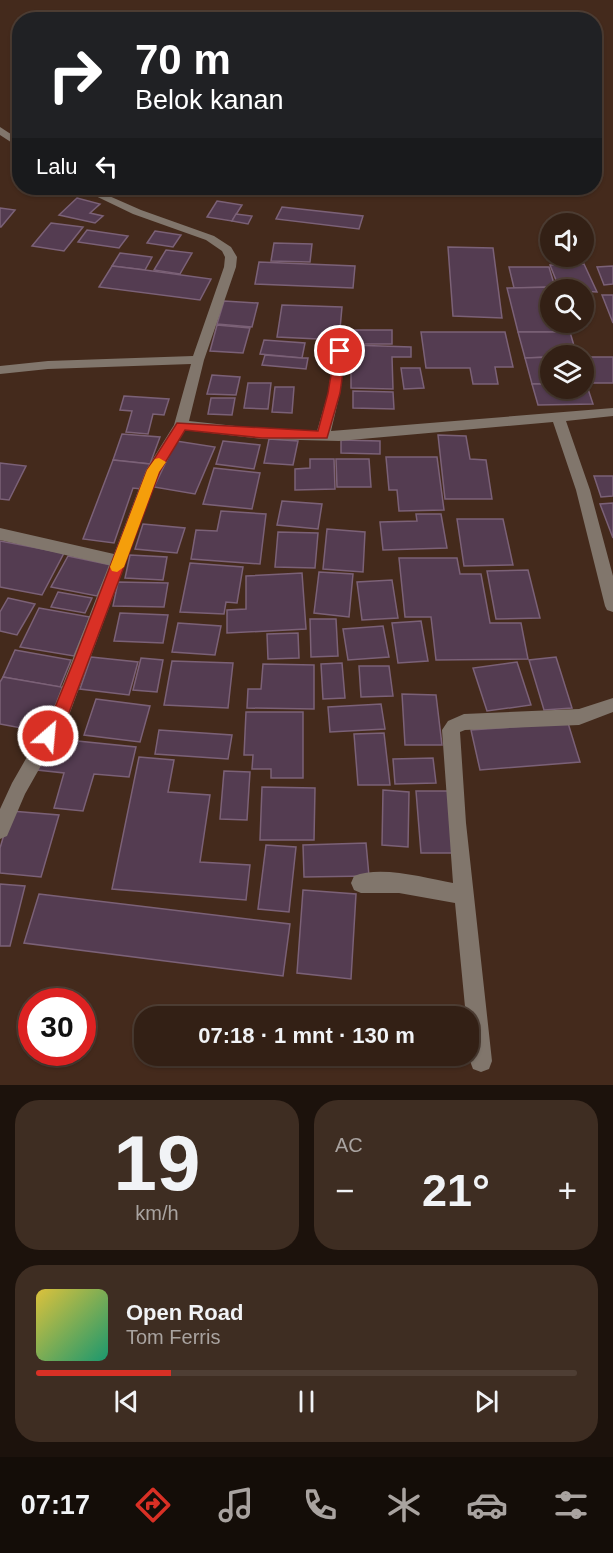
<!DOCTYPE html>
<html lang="id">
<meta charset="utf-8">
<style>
:root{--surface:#332015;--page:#3e2d22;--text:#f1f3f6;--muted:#a9a3a0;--line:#4e3e34;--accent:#d93025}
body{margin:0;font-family:Helvetica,sans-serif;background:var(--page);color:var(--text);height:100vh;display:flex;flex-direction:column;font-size:22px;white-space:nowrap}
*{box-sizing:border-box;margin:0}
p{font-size:20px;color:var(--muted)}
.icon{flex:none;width:33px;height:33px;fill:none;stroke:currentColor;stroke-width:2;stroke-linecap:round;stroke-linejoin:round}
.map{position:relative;height:1085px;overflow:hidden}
.sheet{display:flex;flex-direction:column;gap:15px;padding:15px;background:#1c120c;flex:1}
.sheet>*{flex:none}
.guide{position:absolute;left:12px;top:12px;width:590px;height:183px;border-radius:24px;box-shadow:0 2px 4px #0004,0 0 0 2px var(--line);background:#202124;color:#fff;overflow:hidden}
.buttons{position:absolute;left:540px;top:213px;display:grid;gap:12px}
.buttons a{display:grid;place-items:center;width:54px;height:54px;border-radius:50%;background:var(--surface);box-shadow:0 2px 4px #0004,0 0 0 2px var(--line);font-size:30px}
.speed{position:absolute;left:18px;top:988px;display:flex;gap:12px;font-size:30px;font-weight:700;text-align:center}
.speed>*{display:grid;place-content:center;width:78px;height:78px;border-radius:50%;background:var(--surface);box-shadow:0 2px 4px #0004,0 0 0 2px var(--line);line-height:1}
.speed .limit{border:9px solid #d22;background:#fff;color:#111}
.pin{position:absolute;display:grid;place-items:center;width:51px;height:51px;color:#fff;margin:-26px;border:3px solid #fff;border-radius:50%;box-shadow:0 2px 6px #0007}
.me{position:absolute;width:66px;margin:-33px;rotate:27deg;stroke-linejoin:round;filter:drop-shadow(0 0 4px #0008)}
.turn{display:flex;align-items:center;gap:21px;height:126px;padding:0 24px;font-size:27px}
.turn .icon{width:78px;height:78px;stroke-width:2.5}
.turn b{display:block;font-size:42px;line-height:51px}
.then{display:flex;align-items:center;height:57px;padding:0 24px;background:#0003;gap:12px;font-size:22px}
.big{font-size:45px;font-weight:800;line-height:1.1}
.sheet .widget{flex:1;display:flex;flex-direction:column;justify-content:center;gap:9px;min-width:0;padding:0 21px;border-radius:24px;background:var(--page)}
.sheet .dial{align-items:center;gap:0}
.dial b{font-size:78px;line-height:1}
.song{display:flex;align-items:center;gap:18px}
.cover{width:72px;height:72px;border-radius:9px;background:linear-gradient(135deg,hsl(50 70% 55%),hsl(160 70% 35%))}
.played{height:6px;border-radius:3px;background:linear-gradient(90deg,var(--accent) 25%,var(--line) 25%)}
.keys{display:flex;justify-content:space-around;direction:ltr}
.heat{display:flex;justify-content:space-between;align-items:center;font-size:33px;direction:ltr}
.sheet .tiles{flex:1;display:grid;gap:15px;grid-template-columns:1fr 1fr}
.widget:last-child{grid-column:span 2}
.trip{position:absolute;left:134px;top:1006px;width:345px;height:60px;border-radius:24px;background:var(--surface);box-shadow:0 2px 4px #0004,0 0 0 2px var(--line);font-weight:800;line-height:60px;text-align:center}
.dock{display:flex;height:96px;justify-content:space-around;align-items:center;background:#140d08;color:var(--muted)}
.dock .icon{width:42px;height:42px}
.dock .current{color:var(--accent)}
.dock b{font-size:27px;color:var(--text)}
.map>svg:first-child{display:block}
</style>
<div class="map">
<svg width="613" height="1085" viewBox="0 0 613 1085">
<rect width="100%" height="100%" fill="#442a1c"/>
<g fill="#543c51" stroke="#7b6177" stroke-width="1.5">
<polygon points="77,198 100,204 90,213 103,216 95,223 59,215"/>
<polygon points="217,201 242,205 232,221 207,217"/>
<polygon points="282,207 363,216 359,229 276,219"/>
<polygon points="0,208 15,210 1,227 0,227"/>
<polygon points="236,214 252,216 248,224 232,221"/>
<polygon points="51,223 83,227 64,251 32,246"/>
<polygon points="87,230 128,236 119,248 78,242"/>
<polygon points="155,231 181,235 173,247 147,243"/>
<polygon points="274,243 312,244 310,262 271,261"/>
<polygon points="448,247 493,248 502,318 453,316"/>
<polygon points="166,250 192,253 180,274 154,270"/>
<polygon points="120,253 152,257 145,270 112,266"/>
<polygon points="259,262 355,266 353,288 255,284"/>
<polygon points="584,264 597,292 560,290 550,265"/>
<polygon points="112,266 145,270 211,279 200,300 99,287"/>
<polygon points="613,266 613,284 604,285 597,267"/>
<polygon points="509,267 549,267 555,287 514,288"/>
<polygon points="555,287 556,290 550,290 550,322 567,322 570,332 518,332 507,288"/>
<polygon points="602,295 613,295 613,323"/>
<polygon points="224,301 258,303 252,327 217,324"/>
<polygon points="282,305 342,307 339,340 277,337"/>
<polygon points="217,325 250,328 243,353 210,351"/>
<rect x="352" y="330" width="40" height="14"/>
<polygon points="421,332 505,332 513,367 495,367 498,384 473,384 470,368 426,368"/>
<polygon points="518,332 570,332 577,356 525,358"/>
<polygon points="264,340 305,343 302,358 260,354"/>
<polygon points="351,345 411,347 411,357 392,357 393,389 351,388"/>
<polygon points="265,355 302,358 308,358 306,369 262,365"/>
<polygon points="550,357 550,384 532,384 525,358"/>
<polygon points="584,357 613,357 613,383 586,383 584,375"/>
<polygon points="401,368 420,368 424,388 404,389"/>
<polygon points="212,375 240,377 236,395 207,394"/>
<polygon points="248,383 271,383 268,409 244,408"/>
<polygon points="584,383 586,383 593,404 538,405 532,384 550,384 550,388 584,388"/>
<polygon points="275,387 294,387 292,413 272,412"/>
<polygon points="353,391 393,392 394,409 353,408"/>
<polygon points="124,396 169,399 164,415 153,414 148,434 126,432 132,411 120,410"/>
<polygon points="211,398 235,398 232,415 208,414"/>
<polygon points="122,434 160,437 150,464 113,460"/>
<polygon points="438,435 466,436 470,459 486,460 492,499 445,499"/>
<polygon points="269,439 298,441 293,465 264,463"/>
<polygon points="341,440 380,441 380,454 341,453"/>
<polygon points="176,441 215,447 195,494 154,487"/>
<polygon points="223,441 260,445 254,469 216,464"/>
<polygon points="386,457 437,457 444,510 399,511 397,490 389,490"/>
<polygon points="310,459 334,459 335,489 295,490 295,469 310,468"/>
<polygon points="336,459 369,459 371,487 337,487"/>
<polygon points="113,460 150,464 142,489 133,488 114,543 83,539"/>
<polygon points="0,463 26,466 9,500 0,499"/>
<polygon points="214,468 260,473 252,509 203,504"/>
<polygon points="594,476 613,476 613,496 601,497"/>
<polygon points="282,501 322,504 318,529 277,525"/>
<polygon points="613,503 613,538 600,504"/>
<polygon points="221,511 266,514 260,564 191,559 196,530 217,531"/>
<polygon points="416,514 441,514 447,548 383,550 380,522 417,521"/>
<polygon points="457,519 503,519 513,565 464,566"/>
<polygon points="143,524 185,528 177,553 135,549"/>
<polygon points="327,529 365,532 363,572 323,569"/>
<polygon points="278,532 318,533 315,568 275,567"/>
<polygon points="0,541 64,553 42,595 0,587"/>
<polygon points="130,555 167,557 163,580 125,578"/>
<polygon points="68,556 111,565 97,596 51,587"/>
<polygon points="399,558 457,558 460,574 481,574 490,623 521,623 528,659 436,660 431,617 405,617"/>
<polygon points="190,563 243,567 237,603 226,602 224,614 180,612"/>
<polygon points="528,570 540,618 496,619 487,571"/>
<polygon points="319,572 353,574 349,617 314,613"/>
<polygon points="302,573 306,629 227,633 227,610 246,609 246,576"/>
<polygon points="392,580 398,618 362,620 357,582"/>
<polygon points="118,582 168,583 164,607 113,606"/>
<polygon points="58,592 92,598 85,613 51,607"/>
<polygon points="8,598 35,604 17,635 0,631 0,612"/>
<polygon points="39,608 90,617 74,656 20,647"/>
<polygon points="120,613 168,615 163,643 114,641"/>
<polygon points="310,619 336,619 338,656 311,657"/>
<polygon points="421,621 428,661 398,663 392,623"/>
<polygon points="178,623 221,626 215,655 172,652"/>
<polygon points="383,626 389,657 348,660 343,629"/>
<polygon points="298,633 299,658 268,659 267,634"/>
<polygon points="15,650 71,660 60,687 3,677"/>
<polygon points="91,657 138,662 129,695 80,689"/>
<polygon points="556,657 572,708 544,710 529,660"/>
<polygon points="141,658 163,660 157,692 133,690"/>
<polygon points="172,661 233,663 228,708 164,705"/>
<polygon points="517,662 531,705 487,711 473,668"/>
<polygon points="342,663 345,698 323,699 321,664"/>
<polygon points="263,664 314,665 314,709 247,708 248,689 261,689"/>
<polygon points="359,666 389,666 393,696 361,697"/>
<polygon points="3,677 67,688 48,733 0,724 0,682"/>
<polygon points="402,694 436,695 442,745 405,745"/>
<polygon points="96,699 150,706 140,742 84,735"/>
<polygon points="381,704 385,729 330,732 328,707"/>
<polygon points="246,712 303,712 303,778 271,778 271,769 252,769 253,755 244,755"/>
<polygon points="568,723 580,762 480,770 471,730"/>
<polygon points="159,730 232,735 228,759 155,754"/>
<polygon points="384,733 390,785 358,785 354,734"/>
<polygon points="38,737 136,747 129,777 94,774 83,811 54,808 64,773 28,769"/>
<polygon points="139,757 174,760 168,792 210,795 200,862 250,865 246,900 112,889"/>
<polygon points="433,758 436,783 395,784 393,759"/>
<polygon points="224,771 250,772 247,820 220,819"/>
<polygon points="262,787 315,788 314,840 260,840"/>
<polygon points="383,790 409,792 408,847 382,845"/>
<polygon points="416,791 449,791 455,853 421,853"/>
<polygon points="11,811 59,815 41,877 0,873 0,848"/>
<polygon points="366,843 369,876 304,877 303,845"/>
<polygon points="266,845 296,847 289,912 258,909"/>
<polygon points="0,884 25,886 10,946 0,946"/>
<polygon points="303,890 356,894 351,979 297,973"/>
<polygon points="39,894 290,924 283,976 24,943"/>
</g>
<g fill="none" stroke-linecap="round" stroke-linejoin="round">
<g fill="#81766c" fill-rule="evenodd">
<polygon points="0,127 20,140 20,148 0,135"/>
<polygon points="79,188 91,188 141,210 214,236 231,247 237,257 236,267 204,360 189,421 262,429 317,431 328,393 334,351 340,347 346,351 340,393 331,431 613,408 613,416 566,421 590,490 613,576 613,612 607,610 605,606 576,490 553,422 339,441 262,439 185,430 160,470 68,718 25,794 7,836 0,839 0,809 12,783 51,715 109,565 0,540 0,528 114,554 146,470 174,425 191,364 48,369 0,374 0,366 48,361 193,356 224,267 225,257 222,251 206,240 133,214"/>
<path d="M 613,698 L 613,712 L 579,725 L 465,730 L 460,732 L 466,823 L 492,1061 L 489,1069 L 481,1072 L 473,1069 L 470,1061 L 468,1017 L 466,1017 L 455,903 L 399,893 L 361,893 L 354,890 L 351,883 L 354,876 C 381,865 426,878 453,883 L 442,730 L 448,721 L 464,714 L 579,709 Z"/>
</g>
</g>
<polygon fill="#d93025" stroke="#8d1f18" stroke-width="1.5" points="340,347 346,351 340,393 327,438 262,438 185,430 160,471 67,718 54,741 48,743 43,741 40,736 52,715 75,658 147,470 177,423 318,431 328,393 335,351"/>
<polygon fill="#f59e0b" points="159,458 166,462 159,472 124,567 117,572 112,571 110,567 147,470 155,459"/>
</svg>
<div class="buttons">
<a><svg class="icon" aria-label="sound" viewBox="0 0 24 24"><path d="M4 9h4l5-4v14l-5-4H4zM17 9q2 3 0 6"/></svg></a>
<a><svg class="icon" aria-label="search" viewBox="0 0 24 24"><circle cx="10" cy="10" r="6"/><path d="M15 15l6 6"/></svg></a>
<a><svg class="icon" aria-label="layers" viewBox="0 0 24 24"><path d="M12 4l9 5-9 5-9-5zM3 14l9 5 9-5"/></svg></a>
</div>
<div class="speed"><div class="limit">30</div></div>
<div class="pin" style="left:340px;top:351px;background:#d93025"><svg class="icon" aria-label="arrive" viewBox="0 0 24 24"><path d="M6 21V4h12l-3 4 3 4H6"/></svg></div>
<svg class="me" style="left:48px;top:736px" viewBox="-20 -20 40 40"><circle r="17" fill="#d93025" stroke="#fff" stroke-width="3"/><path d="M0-11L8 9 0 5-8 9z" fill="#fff"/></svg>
<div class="trip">07:18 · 1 mnt · 130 m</div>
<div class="guide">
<div class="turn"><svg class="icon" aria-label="right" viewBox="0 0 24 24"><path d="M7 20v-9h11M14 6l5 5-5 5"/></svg><div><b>70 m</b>Belok kanan</div></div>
<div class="then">Lalu<svg class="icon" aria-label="left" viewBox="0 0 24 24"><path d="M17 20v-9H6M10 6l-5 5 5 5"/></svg></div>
</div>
</div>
<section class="sheet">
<div class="tiles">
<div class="widget dial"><b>19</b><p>km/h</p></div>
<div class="widget"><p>AC</p>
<div class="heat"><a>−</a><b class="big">21°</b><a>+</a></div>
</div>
<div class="widget">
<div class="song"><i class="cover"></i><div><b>Open Road</b><p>Tom Ferris</p></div></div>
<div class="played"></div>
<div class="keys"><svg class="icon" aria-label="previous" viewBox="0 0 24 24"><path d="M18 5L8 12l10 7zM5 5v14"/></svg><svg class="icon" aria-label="pause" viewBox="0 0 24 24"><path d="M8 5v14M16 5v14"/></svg><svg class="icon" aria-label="next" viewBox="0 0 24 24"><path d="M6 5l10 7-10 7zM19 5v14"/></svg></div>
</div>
</div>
</section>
<nav class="dock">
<b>07:17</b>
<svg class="icon current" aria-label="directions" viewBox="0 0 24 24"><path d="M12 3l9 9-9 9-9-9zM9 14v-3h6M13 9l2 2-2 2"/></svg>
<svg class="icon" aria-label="music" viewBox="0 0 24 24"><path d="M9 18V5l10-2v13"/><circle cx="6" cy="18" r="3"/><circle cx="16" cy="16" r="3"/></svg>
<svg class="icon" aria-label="phone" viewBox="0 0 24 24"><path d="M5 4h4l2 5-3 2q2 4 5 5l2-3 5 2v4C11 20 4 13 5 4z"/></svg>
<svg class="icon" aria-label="climate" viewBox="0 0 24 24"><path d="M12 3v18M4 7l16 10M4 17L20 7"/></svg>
<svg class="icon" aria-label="car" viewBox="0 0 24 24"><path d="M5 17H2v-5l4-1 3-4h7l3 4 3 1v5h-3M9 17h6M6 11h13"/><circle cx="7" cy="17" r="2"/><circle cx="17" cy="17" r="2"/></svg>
<svg class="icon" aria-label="filters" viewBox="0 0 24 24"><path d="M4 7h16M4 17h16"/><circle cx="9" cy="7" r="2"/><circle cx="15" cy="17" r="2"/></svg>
</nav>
